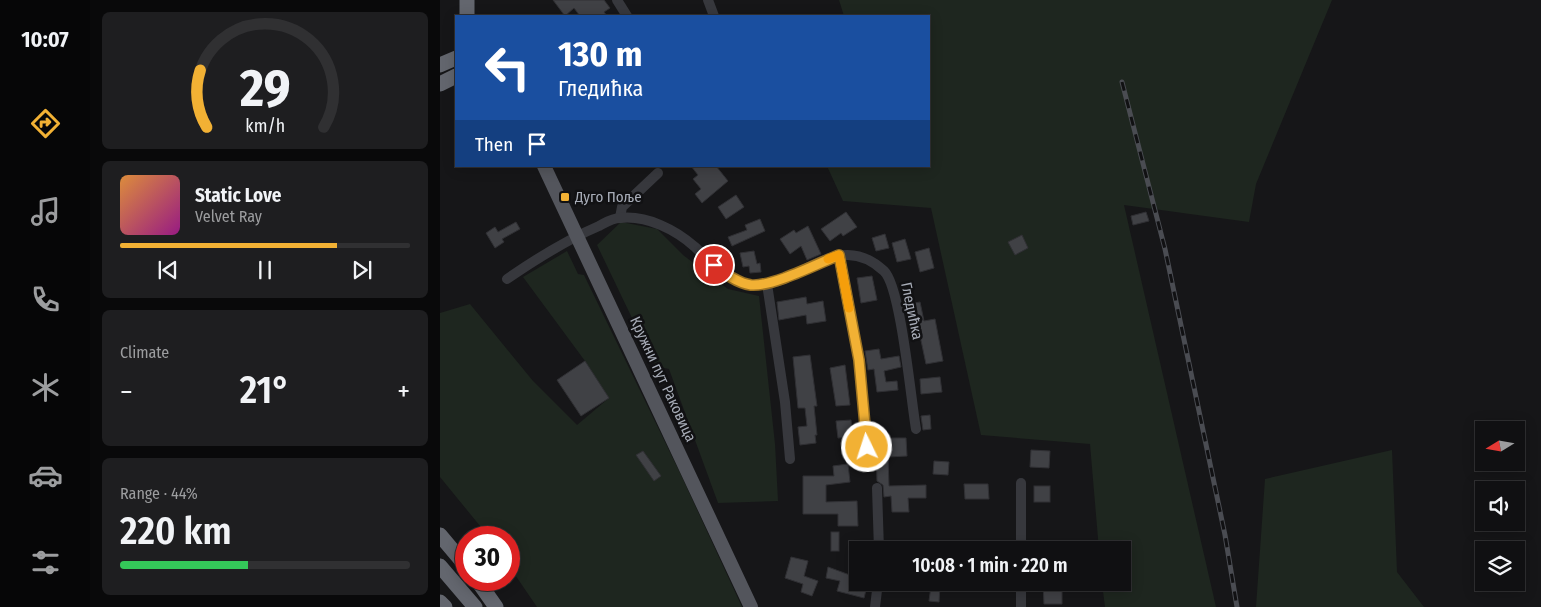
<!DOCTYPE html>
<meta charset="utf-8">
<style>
:root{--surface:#101012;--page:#1e1e20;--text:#f1f3f6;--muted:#9c9d9f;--line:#303032;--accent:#f2b134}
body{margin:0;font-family:"Fira Sans Condensed",sans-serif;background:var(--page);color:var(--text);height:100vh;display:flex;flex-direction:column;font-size:19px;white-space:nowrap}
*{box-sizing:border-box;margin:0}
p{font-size:16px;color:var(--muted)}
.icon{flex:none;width:28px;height:28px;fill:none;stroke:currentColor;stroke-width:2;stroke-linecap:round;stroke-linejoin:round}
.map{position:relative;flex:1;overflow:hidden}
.sheet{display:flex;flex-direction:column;gap:12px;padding:12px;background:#09090a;width:350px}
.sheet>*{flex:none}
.guide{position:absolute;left:15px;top:15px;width:475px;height:152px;border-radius:0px;box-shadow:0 2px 12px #0003,0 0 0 1px var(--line);background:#1a4fa0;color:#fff;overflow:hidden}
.needle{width:32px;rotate:259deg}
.tools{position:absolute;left:1035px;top:421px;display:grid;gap:10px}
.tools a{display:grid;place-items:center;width:50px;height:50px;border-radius:0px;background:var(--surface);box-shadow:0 2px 12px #0003,0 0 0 1px var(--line);font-size:25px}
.speed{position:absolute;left:15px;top:526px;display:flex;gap:10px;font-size:25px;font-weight:700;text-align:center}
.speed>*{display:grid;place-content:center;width:65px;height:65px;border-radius:50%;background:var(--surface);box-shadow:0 2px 12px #0003,0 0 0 1px var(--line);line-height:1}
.speed .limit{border:8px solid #d22;background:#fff;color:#111}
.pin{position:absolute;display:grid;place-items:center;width:42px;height:42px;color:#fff;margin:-21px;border:2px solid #fff;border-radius:50%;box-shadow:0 1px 5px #0007}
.me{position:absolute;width:55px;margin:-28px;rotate:356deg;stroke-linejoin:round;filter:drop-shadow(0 0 4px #0008)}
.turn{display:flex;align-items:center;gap:18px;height:105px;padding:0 20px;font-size:22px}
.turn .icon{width:65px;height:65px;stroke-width:2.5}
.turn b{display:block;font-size:35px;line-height:42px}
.then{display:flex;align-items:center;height:48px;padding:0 20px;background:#0003;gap:10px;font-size:19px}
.big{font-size:38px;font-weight:600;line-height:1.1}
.sheet .card{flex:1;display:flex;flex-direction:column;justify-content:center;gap:8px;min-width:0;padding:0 18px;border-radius:8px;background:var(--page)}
.sheet .dial{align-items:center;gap:0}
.dial svg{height:130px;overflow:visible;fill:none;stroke:var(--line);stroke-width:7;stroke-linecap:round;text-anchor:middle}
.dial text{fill:var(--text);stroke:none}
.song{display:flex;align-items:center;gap:15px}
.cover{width:60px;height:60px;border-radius:8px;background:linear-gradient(135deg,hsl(30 70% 55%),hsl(310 70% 35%))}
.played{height:5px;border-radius:2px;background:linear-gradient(90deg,var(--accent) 75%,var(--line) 75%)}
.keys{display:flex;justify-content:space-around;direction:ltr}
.heat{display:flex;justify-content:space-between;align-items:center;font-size:28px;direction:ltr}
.charge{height:8px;border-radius:4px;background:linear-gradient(90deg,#34c759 44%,var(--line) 0)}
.trip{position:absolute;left:409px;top:541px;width:282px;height:50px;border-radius:0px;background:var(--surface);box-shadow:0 2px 12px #0003,0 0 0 1px var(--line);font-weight:600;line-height:50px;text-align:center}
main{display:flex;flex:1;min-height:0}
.dock{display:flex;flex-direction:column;width:90px;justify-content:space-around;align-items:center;background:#060607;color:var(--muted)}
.dock .icon{width:35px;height:35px}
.dock .current{color:var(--accent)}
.dock b{font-size:22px;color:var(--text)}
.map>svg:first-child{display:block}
</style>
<main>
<nav class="dock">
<b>10:07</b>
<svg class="icon current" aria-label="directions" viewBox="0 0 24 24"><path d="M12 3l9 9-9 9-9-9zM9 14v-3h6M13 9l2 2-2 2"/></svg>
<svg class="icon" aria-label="music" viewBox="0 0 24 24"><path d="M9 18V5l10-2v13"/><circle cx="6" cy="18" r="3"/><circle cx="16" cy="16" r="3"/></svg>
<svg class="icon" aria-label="phone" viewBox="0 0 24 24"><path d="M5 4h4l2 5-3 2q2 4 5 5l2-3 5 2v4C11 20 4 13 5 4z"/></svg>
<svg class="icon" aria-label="climate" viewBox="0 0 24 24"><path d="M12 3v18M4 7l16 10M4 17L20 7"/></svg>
<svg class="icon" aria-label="car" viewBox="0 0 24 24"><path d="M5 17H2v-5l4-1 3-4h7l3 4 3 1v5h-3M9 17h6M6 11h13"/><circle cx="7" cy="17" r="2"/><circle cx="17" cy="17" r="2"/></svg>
<svg class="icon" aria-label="filters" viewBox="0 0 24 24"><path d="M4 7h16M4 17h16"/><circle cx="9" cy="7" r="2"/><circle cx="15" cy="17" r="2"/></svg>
</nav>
<section class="sheet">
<div class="card dial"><svg viewBox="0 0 100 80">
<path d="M14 69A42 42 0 1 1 86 69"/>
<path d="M14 69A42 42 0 0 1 10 34" stroke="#f2b134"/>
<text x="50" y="56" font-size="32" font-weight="700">29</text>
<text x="50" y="72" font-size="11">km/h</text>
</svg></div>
<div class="card">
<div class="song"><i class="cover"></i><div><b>Static Love</b><p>Velvet Ray</p></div></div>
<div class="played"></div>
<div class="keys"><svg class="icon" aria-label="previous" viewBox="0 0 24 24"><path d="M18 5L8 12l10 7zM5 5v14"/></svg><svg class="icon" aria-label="pause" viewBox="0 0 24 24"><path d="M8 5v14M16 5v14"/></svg><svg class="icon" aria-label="next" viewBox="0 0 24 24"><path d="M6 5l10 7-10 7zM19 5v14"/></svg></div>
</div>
<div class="card"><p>Climate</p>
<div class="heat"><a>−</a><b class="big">21°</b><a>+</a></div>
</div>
<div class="card"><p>Range · 44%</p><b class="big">220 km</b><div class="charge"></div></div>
</section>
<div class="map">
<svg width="1101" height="607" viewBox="0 0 1101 607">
<rect width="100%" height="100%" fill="#161618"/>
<g fill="#1e261f">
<polygon points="399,0 892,0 816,184 809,222 684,205 776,607 665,607 662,583 682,582 682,550 659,550 650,444 541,435 491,208 403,201 387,166 489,166 489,16 404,16"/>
<polygon points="181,222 217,229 243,255 288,289 319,296 335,444 338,501 278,503 229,369 215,366 157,245"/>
<polygon points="127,251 138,274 144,275 241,475 302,607 97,607 69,566 69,538 49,537 0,477 0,313 30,304 93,381 137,425 169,398 145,361 83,277"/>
<polygon points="952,450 957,572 984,607 816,607 825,479"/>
</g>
<g fill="#404145" stroke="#303034">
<polygon points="113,0 164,0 170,8 164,12 167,16 140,16 134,8 125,16"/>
<polygon points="251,166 276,166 288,181 262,203 255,194 261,189 253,179 258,175"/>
<polygon points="296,195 304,207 286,219 278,207"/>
<polygon points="406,212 417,227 403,236 401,233 390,241 381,229"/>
<polygon points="706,212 709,221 693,225 691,216"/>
<polygon points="320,219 325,231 292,246 288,237 307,230 305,225"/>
<polygon points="76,222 80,229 62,239 64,242 55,248 46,233 55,227 58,232"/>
<polygon points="368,226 381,254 367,260 361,246 350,254 340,239 354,230 356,233"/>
<polygon points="445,234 449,248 436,251 432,238"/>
<polygon points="582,235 588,248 575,255 568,242"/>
<polygon points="465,239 471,259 457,262 452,243"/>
<polygon points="489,248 494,268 480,272 475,252"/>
<polygon points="314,251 317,264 320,263 321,272 310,273 309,266 303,267 300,253"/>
<polygon points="432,276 437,300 421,303 417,278"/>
<polygon points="366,297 367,304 383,301 386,321 367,324 366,315 339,320 337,302"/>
<polygon points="480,302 484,321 495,319 503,361 486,364 479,331 470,333 464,305"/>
<polygon points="439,349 441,359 459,356 461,367 444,371 446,382 457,381 458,390 437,392 434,369 428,370 425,351"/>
<polygon points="370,355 377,406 374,406 377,435 375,435 376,443 360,445 358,427 367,426 365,408 358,408 353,357"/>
<polygon points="145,361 169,398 141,416 117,380"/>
<polygon points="405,365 410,405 396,406 390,368"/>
<polygon points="500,377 502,392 481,394 480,379"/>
<polygon points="490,415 491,429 483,430 481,416"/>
<polygon points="411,420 413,437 398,438 396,421"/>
<polygon points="444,432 444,438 466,438 467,456 448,457 449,486 486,485 486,498 468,498 469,512 452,512 451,496 444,497 443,485 437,481 436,449 434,449 433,433"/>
<polygon points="591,450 610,451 609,468 590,467"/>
<polygon points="203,451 221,476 214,481 196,455"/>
<polygon points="494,461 509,462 508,475 493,474"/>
<polygon points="408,464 410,482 386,485 386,502 417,501 418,526 398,526 398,514 363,514 363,476 394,476 393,466"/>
<polygon points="524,484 548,484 549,499 525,499"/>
<rect x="594" y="486" width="16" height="16"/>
<rect x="391" y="532" width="8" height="19"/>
<polygon points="351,557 368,561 364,576 378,581 372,596 361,592 363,584 345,578"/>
<polygon points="388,567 418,578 418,582 428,582 424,598 397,591 400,581 386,578"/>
<polygon points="603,583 622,583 622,604 604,604"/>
<polygon points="491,586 500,586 499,602 489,601"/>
</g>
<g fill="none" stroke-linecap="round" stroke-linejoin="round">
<g stroke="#37383d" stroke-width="10">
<polyline points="177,0 187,16"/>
<polyline points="268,0 274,16"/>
<polyline points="180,218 182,207 218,173"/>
<polyline points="399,255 419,360 427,447"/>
<path d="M 67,279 C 96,259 126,240 159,226 C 165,223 172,218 180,218 C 207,215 236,230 255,247 C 271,262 288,282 311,285 C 358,290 396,226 444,271 C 461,287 471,401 476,429"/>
<polyline points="327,284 345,402 350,459"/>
<polyline points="581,483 581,550"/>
<polyline points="437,488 439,550"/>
<polyline points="581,582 581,607"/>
<polyline points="435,607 438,582"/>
</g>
<polyline stroke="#53555c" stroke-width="14" points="104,166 311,607"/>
<g stroke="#63666e" stroke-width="15">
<polyline points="27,0 27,16"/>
<polyline points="0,65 16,58"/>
<polyline points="0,84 16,76"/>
<polyline points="0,535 26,566"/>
<polyline points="0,566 35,607"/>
<polyline points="37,580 56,607"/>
<polyline points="0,602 5,607"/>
</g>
<g stroke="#4a4c52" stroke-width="5">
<polyline id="rail" points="682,82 725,249 785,535 797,607"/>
</g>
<use href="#rail" stroke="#111113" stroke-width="3" stroke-dasharray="9" stroke-linecap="butt"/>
</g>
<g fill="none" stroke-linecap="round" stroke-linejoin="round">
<g stroke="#9d7322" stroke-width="12">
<path id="route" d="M 274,265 C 284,273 297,283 311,285 C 332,287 377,264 399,255 L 419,360 L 427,447"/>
</g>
<use href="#route" stroke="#f2b134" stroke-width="9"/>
<polyline stroke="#f59e0b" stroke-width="9" points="388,259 399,255 409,308"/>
</g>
<rect fill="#f2b134" stroke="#111113" stroke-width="2" x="120" y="192" width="10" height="10" rx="2.5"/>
<g text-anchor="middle" stroke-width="5" stroke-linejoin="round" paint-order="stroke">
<g font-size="15" fill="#a8adb8" stroke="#111113" text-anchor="start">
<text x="135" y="202">Дуго Поље</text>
</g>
<g font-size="15" fill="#a8adb8" stroke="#111113">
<text transform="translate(472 311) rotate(78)" y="5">Гледићка</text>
<text transform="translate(223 379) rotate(65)" y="5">Кружни пут Раковица</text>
</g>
</g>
</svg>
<div class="tools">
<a><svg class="needle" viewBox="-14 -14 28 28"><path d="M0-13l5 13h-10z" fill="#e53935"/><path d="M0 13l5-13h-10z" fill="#9c9d9f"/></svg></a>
<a><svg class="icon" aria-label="sound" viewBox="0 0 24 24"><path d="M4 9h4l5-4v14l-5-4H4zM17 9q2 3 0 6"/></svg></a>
<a><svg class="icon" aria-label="layers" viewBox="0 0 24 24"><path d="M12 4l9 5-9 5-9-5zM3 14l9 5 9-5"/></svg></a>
</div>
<div class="speed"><div class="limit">30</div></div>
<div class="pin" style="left:274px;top:265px;background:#d93025"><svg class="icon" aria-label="arrive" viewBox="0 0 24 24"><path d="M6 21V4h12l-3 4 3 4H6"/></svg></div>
<svg class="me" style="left:427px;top:447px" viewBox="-20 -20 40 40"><circle r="17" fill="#f2b134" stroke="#fff" stroke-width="3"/><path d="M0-11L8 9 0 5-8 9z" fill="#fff"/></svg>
<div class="trip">10:08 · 1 min · 220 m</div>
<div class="guide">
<div class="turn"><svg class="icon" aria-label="left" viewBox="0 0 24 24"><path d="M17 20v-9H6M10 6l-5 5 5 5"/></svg><div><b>130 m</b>Гледићка</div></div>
<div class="then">Then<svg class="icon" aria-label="arrive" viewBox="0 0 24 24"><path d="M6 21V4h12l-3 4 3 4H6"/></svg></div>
</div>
</div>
</main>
